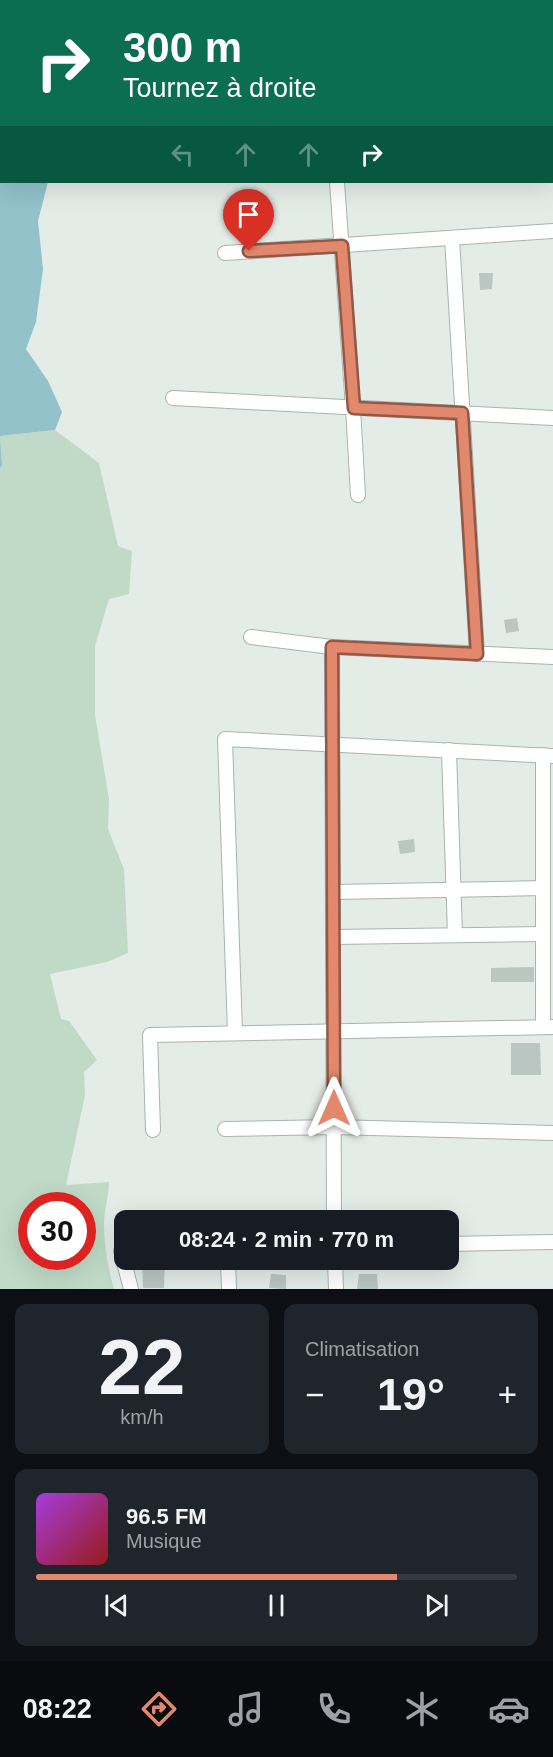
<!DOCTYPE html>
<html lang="fr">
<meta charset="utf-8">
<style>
:root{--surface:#171b24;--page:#20242c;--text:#f1f3f6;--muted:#9ea1a6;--line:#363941;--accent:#e2886c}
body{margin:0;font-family:Arial,sans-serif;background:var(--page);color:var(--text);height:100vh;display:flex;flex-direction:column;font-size:22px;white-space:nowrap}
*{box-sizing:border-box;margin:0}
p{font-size:20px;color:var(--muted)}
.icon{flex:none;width:33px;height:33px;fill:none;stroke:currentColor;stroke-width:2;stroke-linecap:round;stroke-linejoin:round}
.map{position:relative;height:1289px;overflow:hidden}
.details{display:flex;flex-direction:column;gap:15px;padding:15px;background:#0d0f14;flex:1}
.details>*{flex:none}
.hud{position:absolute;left:0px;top:0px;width:554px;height:183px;box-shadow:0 6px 24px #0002;background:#0b6e4f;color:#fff;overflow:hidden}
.speed{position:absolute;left:18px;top:1192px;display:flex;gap:12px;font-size:30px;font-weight:700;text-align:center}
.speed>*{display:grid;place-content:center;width:78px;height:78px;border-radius:50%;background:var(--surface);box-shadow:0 6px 24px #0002;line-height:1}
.speed .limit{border:9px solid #d22;background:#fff;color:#111}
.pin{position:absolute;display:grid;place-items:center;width:51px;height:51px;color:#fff;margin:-62px -26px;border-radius:50% 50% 50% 0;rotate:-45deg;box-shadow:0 0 6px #0007}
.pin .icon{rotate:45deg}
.me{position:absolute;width:66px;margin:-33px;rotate:0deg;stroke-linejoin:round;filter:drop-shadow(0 0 4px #0008)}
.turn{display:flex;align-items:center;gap:21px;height:126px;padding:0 24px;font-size:27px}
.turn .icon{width:78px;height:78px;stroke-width:2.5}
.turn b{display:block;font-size:42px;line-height:51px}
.lanes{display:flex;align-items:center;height:57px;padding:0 24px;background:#0003;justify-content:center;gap:30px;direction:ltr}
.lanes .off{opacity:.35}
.big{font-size:45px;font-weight:700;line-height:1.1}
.details .card{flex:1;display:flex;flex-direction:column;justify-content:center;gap:9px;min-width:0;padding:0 21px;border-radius:12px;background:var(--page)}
.details .dial{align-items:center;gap:0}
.dial b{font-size:78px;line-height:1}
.song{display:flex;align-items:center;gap:18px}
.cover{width:72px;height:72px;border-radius:9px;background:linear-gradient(135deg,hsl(280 70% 55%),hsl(0 70% 35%))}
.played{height:6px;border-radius:3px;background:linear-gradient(90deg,var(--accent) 75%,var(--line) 75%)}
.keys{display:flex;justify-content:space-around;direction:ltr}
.heat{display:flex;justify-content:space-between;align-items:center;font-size:33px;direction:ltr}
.details .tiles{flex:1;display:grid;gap:15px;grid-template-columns:1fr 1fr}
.card:last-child{grid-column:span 2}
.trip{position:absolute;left:114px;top:1210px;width:345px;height:60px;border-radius:12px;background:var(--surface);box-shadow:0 6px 24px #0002;font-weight:700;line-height:60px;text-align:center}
.tabs{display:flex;height:96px;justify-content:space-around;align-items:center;background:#090b0e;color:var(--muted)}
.tabs .icon{width:42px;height:42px}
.tabs .current{color:var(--accent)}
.tabs b{font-size:27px;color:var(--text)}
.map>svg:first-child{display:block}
</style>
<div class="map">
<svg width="553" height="1289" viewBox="0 0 553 1289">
<rect width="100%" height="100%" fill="#e4ece8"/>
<path fill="#c0dac7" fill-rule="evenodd" d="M 55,430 L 99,463 L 118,546 L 132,551 L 129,594 L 109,599 L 95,646 L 95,715 L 109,799 L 108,829 L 124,869 L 128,953 L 107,962 L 50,974 L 61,1019 L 69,1021 L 97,1060 L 84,1072 L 85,1095 L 66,1185 L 109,1182 C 109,1196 104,1210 104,1224 C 104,1247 108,1267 114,1289 L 0,1289 L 0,468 L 2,465 L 0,436 ZM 32,1206 L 82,1206 L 82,1257 L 32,1257 Z"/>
<polygon fill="#93c2cb" points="0,42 2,182 48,182 38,221 43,269 36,322 26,349 48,381 62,412 55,430 0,436 2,465 0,468"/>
<g fill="#bac6c1">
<polygon points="479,273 493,273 492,289 480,290"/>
<polygon points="517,618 519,631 506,633 504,620"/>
<polygon points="414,839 415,852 400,854 398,841"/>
<polygon points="534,967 534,982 491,982 491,968"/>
<polygon points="511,1043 540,1043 541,1075 511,1075"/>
<polygon points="142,1260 165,1260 164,1288 143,1288"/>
<polygon points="271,1274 286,1275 286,1289 269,1288"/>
<polygon points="359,1274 377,1274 378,1289 357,1289"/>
</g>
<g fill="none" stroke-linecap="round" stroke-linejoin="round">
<g stroke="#a7b4af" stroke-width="16">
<g id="minor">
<polyline points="325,0 325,2"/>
<polyline points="419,0 419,2"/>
<polyline points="544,0 544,2"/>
<polyline points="552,142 553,144"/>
<polyline points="337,182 353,408 358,495"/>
<polyline points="452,238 477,654"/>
<polyline points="225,253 553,231"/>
<polyline points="173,398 553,418"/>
<polyline points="251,637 332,647 553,657"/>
<polyline points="332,647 334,1221"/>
<polyline points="449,750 455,935"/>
<polyline points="333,892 543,888"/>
<polyline points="333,937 543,934"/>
<polyline points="543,1027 543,755"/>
<polyline points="235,1032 225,739 553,756"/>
<polyline points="225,1129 334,1127 553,1133"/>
<polyline points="153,1130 150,1035 553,1027"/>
<polyline points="448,1244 553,1242"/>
<polyline points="124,1251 121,1251 131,1289"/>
<polyline points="228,1260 229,1289"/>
<polyline points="335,1260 336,1289"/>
</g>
</g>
<use href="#minor" stroke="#fff" stroke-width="14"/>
</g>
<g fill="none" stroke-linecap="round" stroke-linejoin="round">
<g stroke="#935846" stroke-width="15">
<polyline id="route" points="249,251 342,246 354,408 462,413 477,654 332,647 334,1108"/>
</g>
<use href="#route" stroke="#e2886c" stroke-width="10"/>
</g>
</svg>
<div class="speed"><div class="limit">30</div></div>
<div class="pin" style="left:249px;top:251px;background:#d93025"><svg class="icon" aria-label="arrive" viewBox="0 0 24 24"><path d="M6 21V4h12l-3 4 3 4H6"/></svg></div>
<svg class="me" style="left:334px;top:1108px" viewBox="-20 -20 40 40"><path d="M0-17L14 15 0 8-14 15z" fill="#e2886c" stroke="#fff" stroke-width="4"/></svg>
<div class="trip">08:24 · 2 min · 770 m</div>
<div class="hud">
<div class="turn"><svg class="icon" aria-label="right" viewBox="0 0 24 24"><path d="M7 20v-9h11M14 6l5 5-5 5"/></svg><div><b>300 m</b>Tournez à droite</div></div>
<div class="lanes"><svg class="icon off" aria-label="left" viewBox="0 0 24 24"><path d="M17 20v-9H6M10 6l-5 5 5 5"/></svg><svg class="icon off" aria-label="ahead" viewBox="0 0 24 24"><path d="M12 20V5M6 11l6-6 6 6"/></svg><svg class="icon off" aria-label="ahead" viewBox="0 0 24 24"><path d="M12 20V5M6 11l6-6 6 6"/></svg><svg class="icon" aria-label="right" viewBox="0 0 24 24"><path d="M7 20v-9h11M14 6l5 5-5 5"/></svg></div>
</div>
</div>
<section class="details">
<div class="tiles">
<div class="card dial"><b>22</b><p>km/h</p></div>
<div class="card"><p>Climatisation</p>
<div class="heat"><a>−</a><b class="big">19°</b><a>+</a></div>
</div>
<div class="card">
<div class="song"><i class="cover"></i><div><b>96.5 FM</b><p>Musique</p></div></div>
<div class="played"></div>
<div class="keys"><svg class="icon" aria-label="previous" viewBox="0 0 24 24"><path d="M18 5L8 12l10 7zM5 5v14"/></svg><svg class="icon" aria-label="pause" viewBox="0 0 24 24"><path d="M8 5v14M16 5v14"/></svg><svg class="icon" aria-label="next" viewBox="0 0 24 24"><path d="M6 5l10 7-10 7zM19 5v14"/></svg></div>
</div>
</div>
</section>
<nav class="tabs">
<b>08:22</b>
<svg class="icon current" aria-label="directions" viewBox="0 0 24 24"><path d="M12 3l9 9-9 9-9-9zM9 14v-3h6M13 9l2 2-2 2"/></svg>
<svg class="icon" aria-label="music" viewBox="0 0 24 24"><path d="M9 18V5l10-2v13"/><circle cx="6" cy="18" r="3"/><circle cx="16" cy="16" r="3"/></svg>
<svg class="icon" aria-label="phone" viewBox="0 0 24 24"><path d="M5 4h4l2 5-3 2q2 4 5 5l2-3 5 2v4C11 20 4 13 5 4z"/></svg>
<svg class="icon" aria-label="climate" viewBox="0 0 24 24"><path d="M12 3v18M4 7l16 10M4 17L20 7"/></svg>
<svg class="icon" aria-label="car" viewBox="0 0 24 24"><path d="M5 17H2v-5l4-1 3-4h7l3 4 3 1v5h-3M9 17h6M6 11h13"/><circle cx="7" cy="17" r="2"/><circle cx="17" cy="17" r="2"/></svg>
</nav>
